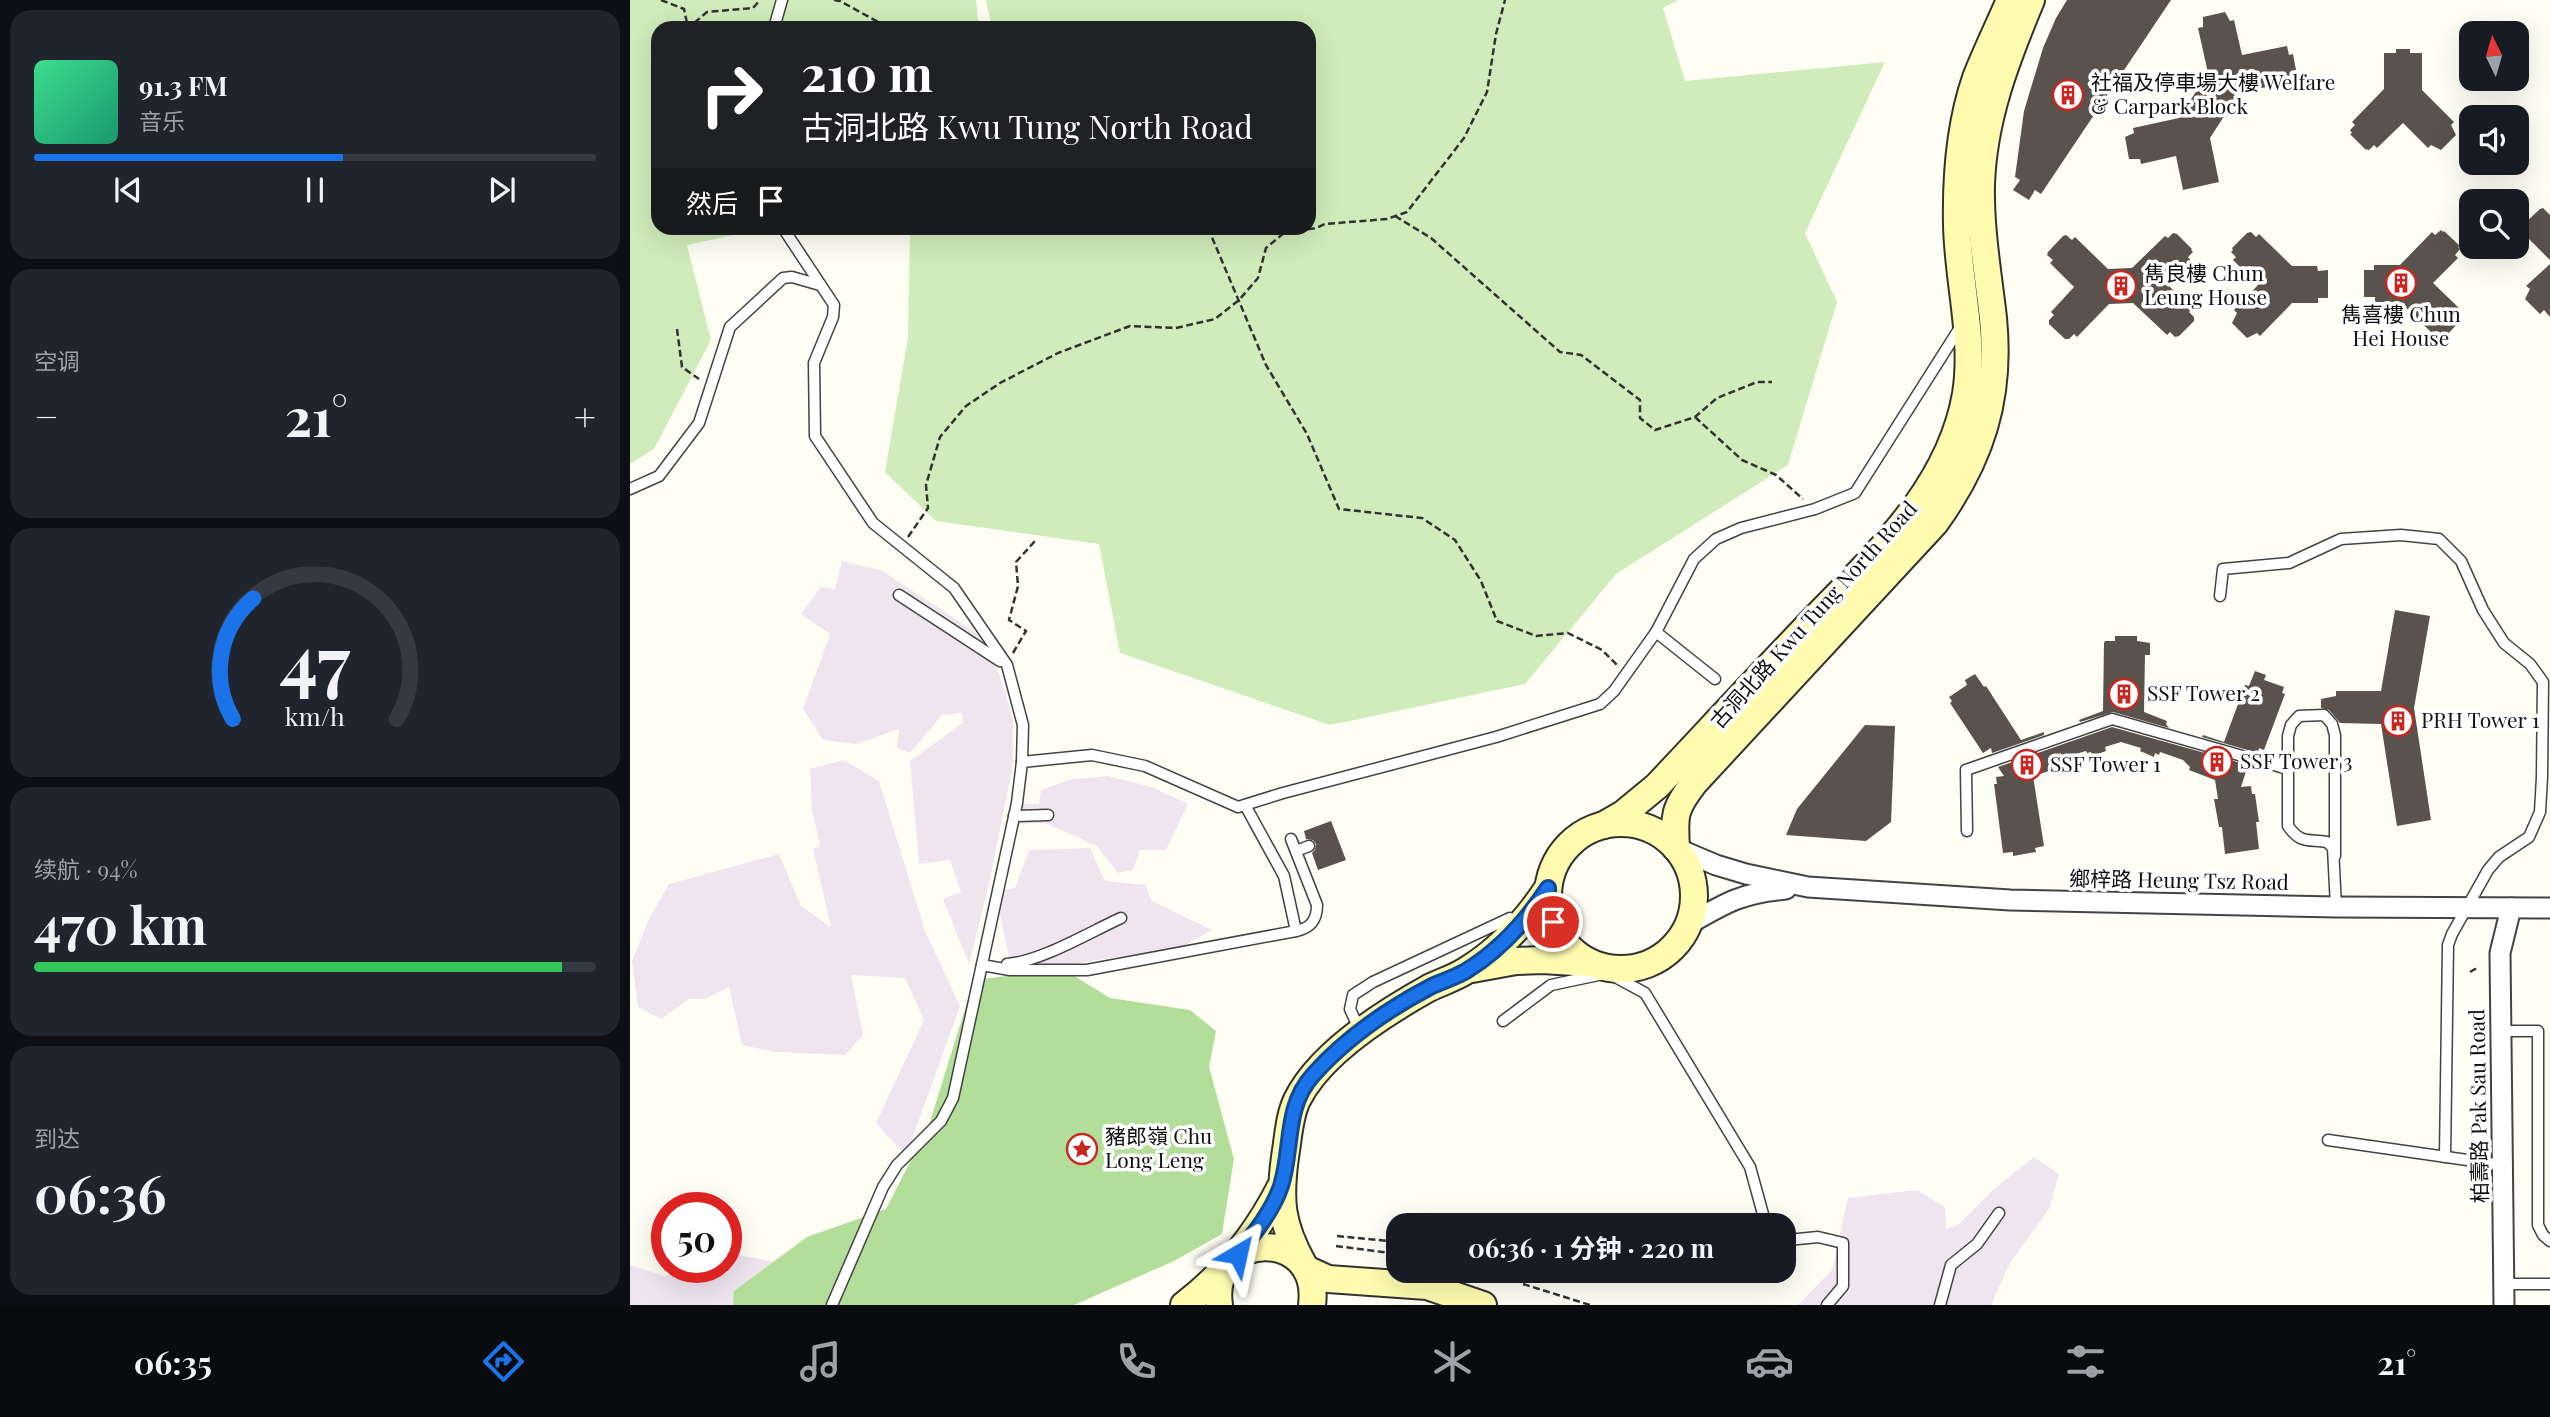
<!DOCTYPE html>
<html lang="zh">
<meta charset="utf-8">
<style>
:root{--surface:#171b24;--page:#20242c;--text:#f1f3f6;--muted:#9ea1a6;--line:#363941;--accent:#1a73e8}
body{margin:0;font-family:"Playfair Display","Noto Sans SC",serif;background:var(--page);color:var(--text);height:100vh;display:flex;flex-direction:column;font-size:26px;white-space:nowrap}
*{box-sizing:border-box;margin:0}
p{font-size:23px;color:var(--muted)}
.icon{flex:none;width:38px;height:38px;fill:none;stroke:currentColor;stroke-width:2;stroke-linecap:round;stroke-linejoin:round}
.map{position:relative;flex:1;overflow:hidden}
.panel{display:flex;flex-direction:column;gap:10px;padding:10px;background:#0d0f14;width:630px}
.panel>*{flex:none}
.top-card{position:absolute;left:21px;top:21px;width:665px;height:214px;border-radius:21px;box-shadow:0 7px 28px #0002;background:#202124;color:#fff;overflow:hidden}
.needle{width:46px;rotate:355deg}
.fabs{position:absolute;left:1829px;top:21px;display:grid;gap:14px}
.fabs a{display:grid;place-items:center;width:70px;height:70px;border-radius:14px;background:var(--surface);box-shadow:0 7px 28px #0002;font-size:35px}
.speed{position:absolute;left:21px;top:1192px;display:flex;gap:14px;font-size:35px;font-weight:700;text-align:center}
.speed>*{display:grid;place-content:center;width:91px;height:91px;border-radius:50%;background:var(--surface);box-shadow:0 7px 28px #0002;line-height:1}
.speed .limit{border:10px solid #d22;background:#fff;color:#111}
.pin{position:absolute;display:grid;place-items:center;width:60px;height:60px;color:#fff;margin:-30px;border:4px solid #fff;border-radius:50%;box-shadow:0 2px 7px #0007}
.me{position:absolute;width:77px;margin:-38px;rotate:36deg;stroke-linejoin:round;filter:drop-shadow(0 0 5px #0008)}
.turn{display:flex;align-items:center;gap:24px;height:147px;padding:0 35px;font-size:32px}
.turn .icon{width:91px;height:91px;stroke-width:2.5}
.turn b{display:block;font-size:49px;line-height:60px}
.then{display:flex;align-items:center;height:66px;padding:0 35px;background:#0003;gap:14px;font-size:26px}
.big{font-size:52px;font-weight:700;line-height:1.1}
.panel .widget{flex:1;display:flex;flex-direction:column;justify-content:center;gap:10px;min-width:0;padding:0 24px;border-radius:21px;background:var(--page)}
.panel .dial{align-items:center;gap:0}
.dial svg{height:182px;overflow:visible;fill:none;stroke:var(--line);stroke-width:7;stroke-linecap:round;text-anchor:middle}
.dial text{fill:var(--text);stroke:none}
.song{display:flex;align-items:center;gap:21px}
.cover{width:84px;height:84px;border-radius:10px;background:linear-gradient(135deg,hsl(150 70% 55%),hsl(160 70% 35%))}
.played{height:7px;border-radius:4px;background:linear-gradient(90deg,var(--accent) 55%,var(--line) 55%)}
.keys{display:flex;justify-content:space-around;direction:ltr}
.heat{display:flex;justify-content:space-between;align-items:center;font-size:38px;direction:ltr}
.charge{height:10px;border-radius:5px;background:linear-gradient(90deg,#34c759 94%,var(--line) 0)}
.trip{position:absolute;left:756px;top:1213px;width:410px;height:70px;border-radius:21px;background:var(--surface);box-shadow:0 7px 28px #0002;font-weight:700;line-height:70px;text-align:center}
.menu{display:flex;height:112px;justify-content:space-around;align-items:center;background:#090b0e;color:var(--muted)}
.menu .icon{width:49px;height:49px}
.menu .active{color:var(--accent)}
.menu b{font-size:32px;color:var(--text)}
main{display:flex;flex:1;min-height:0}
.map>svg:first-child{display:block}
</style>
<main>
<section class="panel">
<div class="widget">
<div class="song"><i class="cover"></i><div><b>91.3 FM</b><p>音乐</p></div></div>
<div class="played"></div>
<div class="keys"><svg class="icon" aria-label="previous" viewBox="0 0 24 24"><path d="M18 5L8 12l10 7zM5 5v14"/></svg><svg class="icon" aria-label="pause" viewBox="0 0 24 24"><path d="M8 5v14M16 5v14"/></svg><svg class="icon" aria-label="next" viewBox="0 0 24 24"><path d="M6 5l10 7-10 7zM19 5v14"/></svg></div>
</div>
<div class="widget"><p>空调</p>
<div class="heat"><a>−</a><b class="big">21°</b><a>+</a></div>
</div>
<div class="widget dial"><svg viewBox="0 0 100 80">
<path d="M14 69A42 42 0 1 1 86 69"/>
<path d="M14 69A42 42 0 0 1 23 16" stroke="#1a73e8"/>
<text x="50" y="56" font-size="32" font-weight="700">47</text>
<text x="50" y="72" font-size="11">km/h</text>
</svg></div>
<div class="widget"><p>续航 · 94%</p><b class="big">470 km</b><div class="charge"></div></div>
<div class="widget"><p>到达</p><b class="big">06:36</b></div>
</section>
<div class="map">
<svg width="1920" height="1305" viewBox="0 0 1920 1305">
<rect width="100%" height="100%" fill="#fffef4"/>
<g fill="#eee5ef">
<polygon points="212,561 251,570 348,634 369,673 383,719 383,764 360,879 339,964 313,899 331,892 320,860 289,864 280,761 333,723 332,713 312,715 280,753 267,748 269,729 226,744 193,740 173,709 200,634 171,614 191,587 205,589"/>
<polygon points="214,760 249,781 295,931 330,1006 276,1156 246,1123 294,1020 275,978 221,975 233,1035 215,1055 145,1052 112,1045 99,987 75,999 59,999 31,1019 8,1007 2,961 19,919 39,884 149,854 171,906 201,927 183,849 190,846 182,810 180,769"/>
<polygon points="478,776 522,787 558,804 536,850 510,850 503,870 488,873 467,846 415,823 387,824 390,804 409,804 411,790 442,779"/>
<polygon points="460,848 475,881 515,885 522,901 582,930 552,947 423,967 379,958 368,905 373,890 385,888 399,850"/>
<polygon points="1404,1157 1429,1174 1419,1209 1380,1263 1361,1305 1168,1305 1202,1270 1218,1198 1287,1190 1315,1207 1316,1229 1328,1225 1365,1188"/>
<polygon points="96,1253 168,1266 164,1305 0,1305 0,1265 34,1276 56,1271 58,1267 96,1267"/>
</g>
<g fill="#d0ecba">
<polygon points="0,0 346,0 349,28 28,28 28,228 115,228 117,232 57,245 81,340 24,449 0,464"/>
<polygon points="356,0 1048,0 1033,8 1055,81 1255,62 1175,233 1207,302 1158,465 986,574 895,684 700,725 490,653 469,544 306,521 255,472 278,337 280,228 679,228 679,28 362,28"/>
</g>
<polygon fill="#b3de99" points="433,969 480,998 560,1010 586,1031 579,1067 604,1159 592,1234 544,1261 444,1305 103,1305 104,1291 177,1237 256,1209 299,1125 344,980"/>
<g fill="#5a524c">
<polygon points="1437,0 1541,0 1411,194 1405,190 1399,200 1383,190 1390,180 1385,177 1394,111 1413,48 1426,18"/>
<polygon points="1595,12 1600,21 1604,20 1612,55 1657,46 1659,55 1663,54 1666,70 1662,71 1664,81 1609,93 1580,138 1589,182 1553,190 1546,156 1511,164 1510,159 1499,159 1495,137 1504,133 1503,128 1549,118 1578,73 1568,28 1573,27 1573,17"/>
<polygon points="1766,49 1780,49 1780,53 1792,53 1792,90 1824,122 1821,125 1826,135 1811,150 1801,145 1798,148 1773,123 1747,148 1744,145 1739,150 1735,149 1720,134 1722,133 1720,130 1725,125 1722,122 1754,89 1754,53 1766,53"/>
<polygon points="1913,208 1920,215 1920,260 1896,236 1899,233 1894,228 1896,226 1894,224 1910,209"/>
<polygon points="1811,230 1813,232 1814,231 1830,246 1828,247 1830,249 1825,255 1828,258 1803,283 1829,308 1826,311 1831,320 1816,336 1806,331 1803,334 1770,302 1745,302 1745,297 1734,297 1734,270 1744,270 1744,265 1770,265 1802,232 1805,235"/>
<polygon points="1621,232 1626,237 1629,234 1662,266 1687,266 1688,271 1698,270 1698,298 1688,298 1688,303 1662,303 1630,336 1627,333 1617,338 1602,323 1607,313 1604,310 1628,285 1603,260 1606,257 1601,252 1603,250 1602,248 1617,233"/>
<polygon points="1543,233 1547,234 1562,249 1561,250 1563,252 1558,257 1561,261 1538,285 1562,309 1559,312 1564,317 1564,321 1549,336 1545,337 1540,332 1537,335 1503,303 1479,304 1447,337 1444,334 1439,339 1435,339 1419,324 1419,320 1424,315 1421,312 1444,287 1420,263 1423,260 1417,255 1418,252 1433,236 1436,235 1442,240 1445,237 1478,269 1502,268 1535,236 1538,238"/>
<polygon points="1920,264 1920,317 1914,310 1910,314 1895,299 1900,289 1896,286"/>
<polygon points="1765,610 1800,616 1784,708 1801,820 1767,826 1751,724 1710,723 1699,710 1691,708 1691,699 1706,696 1706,691 1751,691"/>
<polygon points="1485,636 1507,636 1507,641 1520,643 1520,655 1515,655 1514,712 1537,721 1536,724 1539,728 1483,712 1450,722 1449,720 1473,711 1474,643 1475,641 1485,641"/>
<polygon points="1625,671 1636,675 1634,680 1654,687 1652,693 1655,694 1634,750 1629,748 1628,753 1572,737 1573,735 1594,742 1615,685 1619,686"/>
<polygon points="1345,674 1354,687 1356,686 1391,740 1414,732 1414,735 1362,753 1361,748 1353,753 1320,703 1322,701 1319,697 1337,685 1335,680"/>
<polygon points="1235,725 1265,726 1261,822 1236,841 1156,835 1167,809"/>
<polygon points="1482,727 1618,765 1611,787 1621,786 1622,794 1625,794 1629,822 1626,822 1629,849 1595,854 1592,827 1589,827 1584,799 1588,799 1585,780 1559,770 1560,767 1553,760 1530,752 1529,755 1525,753 1524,757 1510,751 1511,748 1491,742 1475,747 1476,751 1462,756 1461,752 1457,753 1456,751 1432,758 1425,765 1426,769 1403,776 1414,846 1405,848 1406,852 1383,856 1383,852 1373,853 1364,784 1367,784 1366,777 1374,776 1368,767"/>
<polygon points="701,821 716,860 688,870 682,853 685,850 686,844 683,840 676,839 674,831"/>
</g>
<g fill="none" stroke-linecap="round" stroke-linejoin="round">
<g stroke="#434343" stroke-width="13">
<g id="lane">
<polyline points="144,28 152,0"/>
<polyline points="153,228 204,305 203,317 184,363 185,436 243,523 324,588 377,665 393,725 392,762 462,755 515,766 608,807 653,793 866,737 970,704 984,691 1026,632 1064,559 1086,539 1111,528 1185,509 1225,493 1331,326"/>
<polyline points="0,489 29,476 69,423 100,327 153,278 162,277 190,285"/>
<polyline points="269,595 370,661"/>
<polyline points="1590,596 1593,569 1659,563 1711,539 1771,535 1809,539 1831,561 1853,610 1874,643 1900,664 1913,682 1912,777 1910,812 1899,837 1869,857 1858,870 1822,934 1818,945 1815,1157"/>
<polyline points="1026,632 1085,679"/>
<polyline points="384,816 418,815"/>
<polyline points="1337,831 1336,770 1482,719 1658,769"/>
<path d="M 661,839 L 687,905 C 687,920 681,928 666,931"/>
<polyline points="666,851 679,846"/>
<path d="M 1705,856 L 1705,735 L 1702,724 L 1694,715 L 1669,716 L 1661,725 L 1658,736 L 1658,826 C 1671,844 1677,839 1697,842 L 1703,848 L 1706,907"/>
<path d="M 377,964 C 410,962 460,932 491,918"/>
<polyline points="352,965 380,970 457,970 666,931 654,876 615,805"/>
<polyline points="873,1021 921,985 978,973 1015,993 1120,1167 1136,1225"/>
<polyline points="730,1031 720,1009 723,995 743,982 880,918"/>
<polyline points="1871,1031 1908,1031 1908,1225 1913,1235 1920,1241"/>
<polyline points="1698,1140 1872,1165"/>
<polyline points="1153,1238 1158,1240 1188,1237 1213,1243 1213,1286 1197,1305"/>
<polyline points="1873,1284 1920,1284"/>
<polyline points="202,1305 253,1187 267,1165 311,1121 323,1098 387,803 392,762"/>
<polyline points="1310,1305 1321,1265 1347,1244 1369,1213"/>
</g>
</g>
<g stroke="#434343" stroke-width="23">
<g id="street">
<polyline points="1046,848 1086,865 1116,874 1178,887 1380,900 1706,907 1920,908"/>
<path d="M 1059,924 C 1097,902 1112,893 1156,889"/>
<polyline points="1874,1305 1870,953 1881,908"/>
</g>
</g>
<g stroke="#323232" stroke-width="30">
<g id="secondary">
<circle cx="991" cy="896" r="73"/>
<path d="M 974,825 L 993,814 L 1027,786 C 1076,734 1124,682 1173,631 C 1238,562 1319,493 1336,394 C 1345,338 1328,281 1327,225 C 1326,176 1330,124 1346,78 C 1356,52 1369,26 1380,0"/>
<path d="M 1046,848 C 1044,815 1044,809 1064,783 L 1305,523 C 1351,459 1371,398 1363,318 C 1358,274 1350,229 1351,185 C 1353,119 1376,60 1401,0"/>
<polyline points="842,969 886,961 912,960 961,963"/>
<path d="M 673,1264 C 651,1224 649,1201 655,1157 C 658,1140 659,1116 667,1100 C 690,1053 754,1013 799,988 C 811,982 825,978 837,970 C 871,949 897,920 918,888"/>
<polyline points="676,1269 698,1279 797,1286 853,1305"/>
<path d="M 554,1305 C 596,1273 626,1235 650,1188"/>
<path d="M 589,1305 C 578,1229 692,1227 682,1305"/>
</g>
</g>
<g stroke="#323232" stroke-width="2.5" stroke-dasharray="7 3.5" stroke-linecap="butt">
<polyline points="31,0 54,9 58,28 77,12 123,8 130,0"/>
<polyline points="204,0 210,1 259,28"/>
<polyline points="765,216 801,238 930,352 951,355 1010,400 1010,418 1025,430 1065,417 1087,398 1127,382 1142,382"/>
<polyline points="578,228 636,365 677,434 709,509 792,518 825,540 851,581 867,621 906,636 938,633 972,650 987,665"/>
<polyline points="47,329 52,367 69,379"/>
<polyline points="1065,417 1112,460 1146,475 1173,499"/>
<polyline points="278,537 298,508 296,485 310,437 336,406 370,383 428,353 500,326 546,328 585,319 609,300 628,278 636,248 654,233 686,228 695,224 757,219 777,212 834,138 857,92 866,34 875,0"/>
<polyline points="383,653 396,631 379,620 388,586 386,562 405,541"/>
<polyline points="1840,972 1847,968"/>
<polyline points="707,1236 768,1242"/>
<polyline points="706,1246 768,1254"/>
<polyline points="859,1270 878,1279"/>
<polyline points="893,1284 960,1305"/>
</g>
<use href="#lane" stroke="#fff" stroke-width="10"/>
<use href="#street" stroke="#fff" stroke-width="19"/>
<use href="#secondary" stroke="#fffcaf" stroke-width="26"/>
</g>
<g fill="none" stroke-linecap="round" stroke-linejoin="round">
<g stroke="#114b97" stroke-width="18">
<path id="route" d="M 608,1254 C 624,1234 643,1210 651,1186 C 663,1148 654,1107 683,1075 C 715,1039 760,1008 802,986 C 813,981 826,977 836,971 C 870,950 897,920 918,888 L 918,905 L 923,922"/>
</g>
<use href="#route" stroke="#1a73e8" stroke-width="12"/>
</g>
<defs>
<g id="building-ring" transform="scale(1.575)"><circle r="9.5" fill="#fff" stroke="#c82621" stroke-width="1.5"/><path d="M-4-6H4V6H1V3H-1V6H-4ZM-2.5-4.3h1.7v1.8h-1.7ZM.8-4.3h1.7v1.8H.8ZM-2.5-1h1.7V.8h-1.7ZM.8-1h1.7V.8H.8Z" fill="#c82621"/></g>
<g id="sight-ring" transform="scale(1.575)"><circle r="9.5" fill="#fff" stroke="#c82621" stroke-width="1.5"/><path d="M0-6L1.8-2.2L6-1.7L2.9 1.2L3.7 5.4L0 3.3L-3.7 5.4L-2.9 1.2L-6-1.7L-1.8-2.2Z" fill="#c82621"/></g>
</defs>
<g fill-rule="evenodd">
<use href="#building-ring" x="1438" y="95"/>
<use href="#building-ring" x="1771" y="283"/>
<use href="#building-ring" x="1491" y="286"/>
<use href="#building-ring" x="1494" y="694"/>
<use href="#building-ring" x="1768" y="721"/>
<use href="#building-ring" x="1587" y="762"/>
<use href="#building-ring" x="1397" y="765"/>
<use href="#sight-ring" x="452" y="1149"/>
</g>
<g text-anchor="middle" stroke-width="7" stroke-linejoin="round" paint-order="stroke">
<g font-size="21" fill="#101010" stroke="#fff" text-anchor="start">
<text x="1461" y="90">社福及停車場大樓 Welfare<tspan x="1461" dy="24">&amp; Carpark Block</tspan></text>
<text x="1514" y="281">雋良樓 Chun<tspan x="1514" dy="24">Leung House</tspan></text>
<text x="1771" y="322" text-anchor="middle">雋喜樓 Chun<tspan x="1771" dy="24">Hei House</tspan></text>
<text x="1517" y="701">SSF Tower 2</text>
<text x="1791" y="728">PRH Tower 1</text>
<text x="1610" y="769">SSF Tower 3</text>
<text x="1420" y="772">SSF Tower 1</text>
<text x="475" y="1144">豬郎嶺 Chu<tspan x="475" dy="24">Long Leng</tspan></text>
</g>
<g font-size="21" fill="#101010" stroke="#fff">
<text transform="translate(1184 615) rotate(-48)" y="7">古洞北路 Kwu Tung North Road</text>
<text transform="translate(1549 881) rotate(1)" y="7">鄉梓路 Heung Tsz Road</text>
<text transform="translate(1849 1106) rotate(-91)" y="7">柏壽路 Pak Sau Road</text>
</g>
</g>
</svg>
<div class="fabs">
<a><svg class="needle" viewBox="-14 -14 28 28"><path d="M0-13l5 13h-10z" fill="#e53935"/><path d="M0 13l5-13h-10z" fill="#9ea1a6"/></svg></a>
<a><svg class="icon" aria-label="sound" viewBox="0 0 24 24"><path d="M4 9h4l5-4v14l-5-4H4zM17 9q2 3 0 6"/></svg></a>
<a><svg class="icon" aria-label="search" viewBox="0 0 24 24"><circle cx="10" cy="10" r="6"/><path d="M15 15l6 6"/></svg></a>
</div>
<div class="speed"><div class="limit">50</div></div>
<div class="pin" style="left:923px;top:922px;background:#d93025"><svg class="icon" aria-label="arrive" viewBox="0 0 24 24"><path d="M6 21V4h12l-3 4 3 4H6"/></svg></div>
<svg class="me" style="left:608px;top:1254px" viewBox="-20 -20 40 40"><path d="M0-17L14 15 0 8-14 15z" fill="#1a73e8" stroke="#fff" stroke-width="4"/></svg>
<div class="trip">06:36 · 1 分钟 · 220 m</div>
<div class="top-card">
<div class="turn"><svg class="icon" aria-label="right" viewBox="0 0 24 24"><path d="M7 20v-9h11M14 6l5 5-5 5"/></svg><div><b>210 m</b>古洞北路 Kwu Tung North Road</div></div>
<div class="then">然后<svg class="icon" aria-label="arrive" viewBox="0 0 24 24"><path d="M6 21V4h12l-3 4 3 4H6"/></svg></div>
</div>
</div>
</main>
<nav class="menu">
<b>06:35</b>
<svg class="icon active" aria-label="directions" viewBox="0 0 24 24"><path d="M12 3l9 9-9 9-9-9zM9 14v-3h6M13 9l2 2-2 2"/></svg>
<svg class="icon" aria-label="music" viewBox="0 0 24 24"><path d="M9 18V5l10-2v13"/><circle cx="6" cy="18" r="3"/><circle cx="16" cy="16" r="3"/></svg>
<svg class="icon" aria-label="phone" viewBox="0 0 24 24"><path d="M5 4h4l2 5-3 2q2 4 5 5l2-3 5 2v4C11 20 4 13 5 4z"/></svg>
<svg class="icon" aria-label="climate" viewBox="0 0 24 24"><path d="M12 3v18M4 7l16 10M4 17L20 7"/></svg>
<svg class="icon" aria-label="car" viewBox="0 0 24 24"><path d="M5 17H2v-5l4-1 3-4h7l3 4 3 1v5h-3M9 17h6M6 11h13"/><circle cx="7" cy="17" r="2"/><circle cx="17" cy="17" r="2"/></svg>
<svg class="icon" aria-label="filters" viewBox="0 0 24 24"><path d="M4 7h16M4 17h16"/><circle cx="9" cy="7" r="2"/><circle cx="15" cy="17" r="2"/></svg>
<b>21°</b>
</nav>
